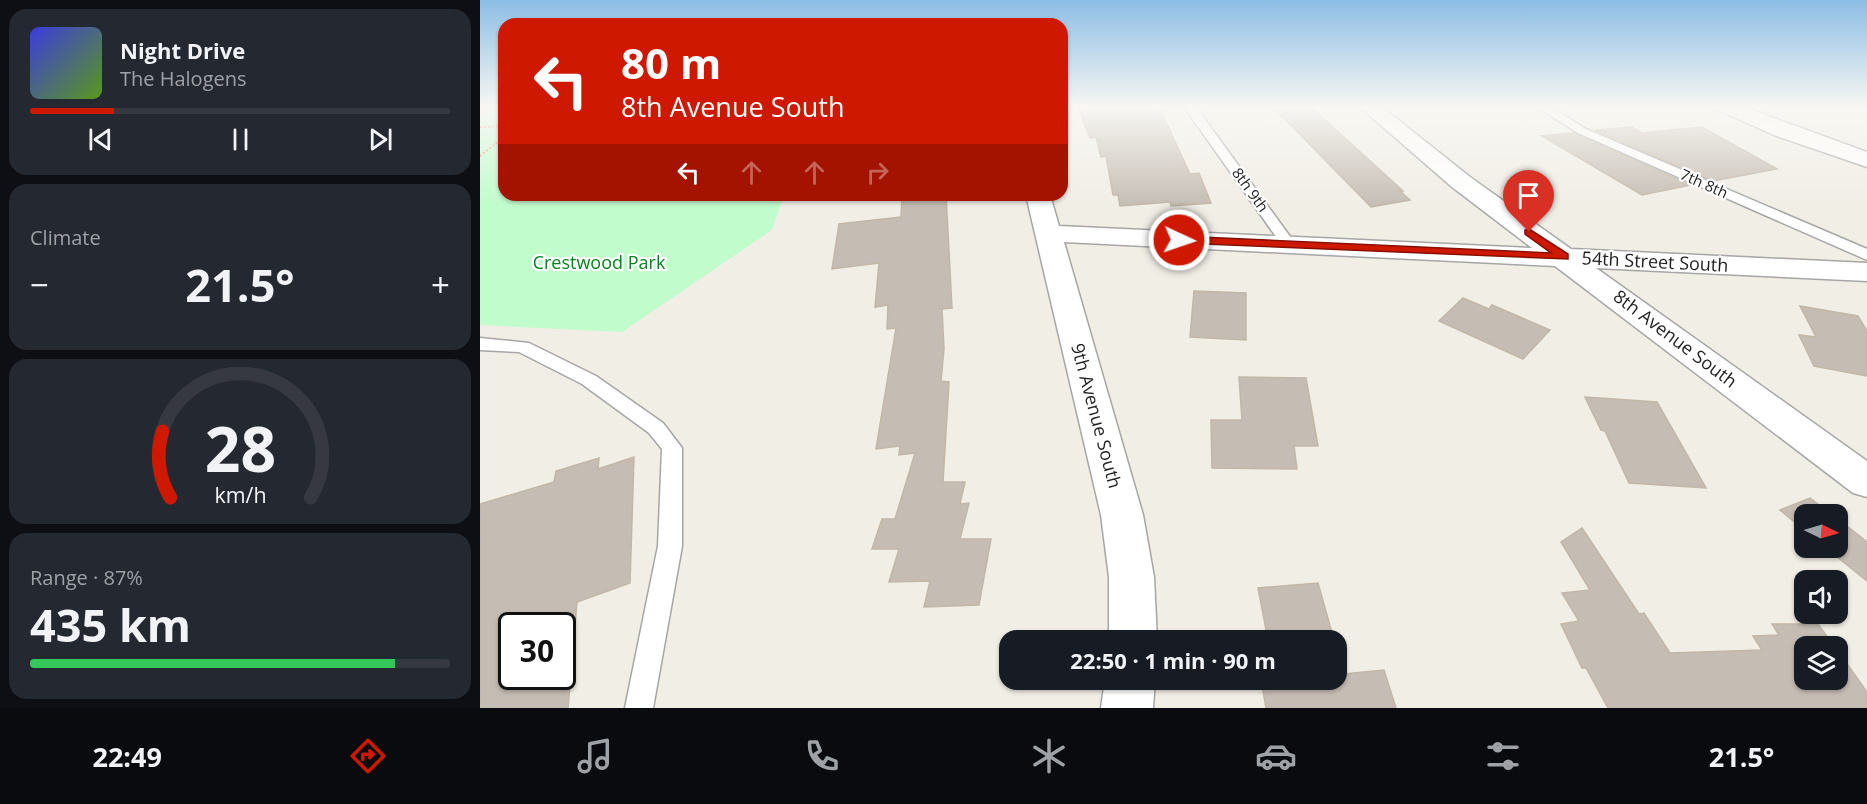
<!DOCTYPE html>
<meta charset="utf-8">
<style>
:root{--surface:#171b24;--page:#242831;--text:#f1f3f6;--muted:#9ea1a6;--line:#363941;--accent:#ce1800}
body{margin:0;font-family:"Open Sans",sans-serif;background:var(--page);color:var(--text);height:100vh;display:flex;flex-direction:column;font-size:22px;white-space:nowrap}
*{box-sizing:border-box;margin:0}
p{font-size:20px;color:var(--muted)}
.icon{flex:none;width:33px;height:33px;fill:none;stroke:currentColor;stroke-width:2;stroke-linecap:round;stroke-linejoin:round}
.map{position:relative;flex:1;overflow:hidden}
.panel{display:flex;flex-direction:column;gap:9px;padding:9px;background:#0d0f14;width:480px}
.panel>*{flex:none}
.banner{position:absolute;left:18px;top:18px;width:570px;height:183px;border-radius:18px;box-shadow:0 2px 4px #0004;background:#ce1800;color:#fff;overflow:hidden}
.needle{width:39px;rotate:95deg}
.buttons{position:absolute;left:1314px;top:504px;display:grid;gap:12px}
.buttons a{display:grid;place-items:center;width:54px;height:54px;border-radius:12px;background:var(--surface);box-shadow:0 2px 4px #0004;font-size:30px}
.speed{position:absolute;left:18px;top:612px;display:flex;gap:12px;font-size:30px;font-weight:700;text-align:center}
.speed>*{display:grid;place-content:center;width:78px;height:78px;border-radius:50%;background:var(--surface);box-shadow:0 2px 4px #0004;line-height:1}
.speed .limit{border:3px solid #111;border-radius:9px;background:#fff;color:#111}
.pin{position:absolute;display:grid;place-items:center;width:51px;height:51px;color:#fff;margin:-62px -26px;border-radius:50% 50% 50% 0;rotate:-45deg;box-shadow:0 0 6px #0007}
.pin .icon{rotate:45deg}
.me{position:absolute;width:66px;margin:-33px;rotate:93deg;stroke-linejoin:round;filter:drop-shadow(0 0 4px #0008)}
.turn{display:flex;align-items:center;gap:21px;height:126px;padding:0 24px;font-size:27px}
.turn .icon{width:78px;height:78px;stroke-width:2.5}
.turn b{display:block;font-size:42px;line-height:51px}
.lanes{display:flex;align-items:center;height:57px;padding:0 24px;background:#0003;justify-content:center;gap:30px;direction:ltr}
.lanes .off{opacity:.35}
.big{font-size:45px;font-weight:700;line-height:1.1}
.panel .card{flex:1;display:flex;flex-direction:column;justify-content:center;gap:9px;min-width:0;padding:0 21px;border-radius:18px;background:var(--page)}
.panel .dial{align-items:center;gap:0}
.dial svg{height:156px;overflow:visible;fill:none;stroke:var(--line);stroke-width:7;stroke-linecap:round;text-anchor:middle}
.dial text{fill:var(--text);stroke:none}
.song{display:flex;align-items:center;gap:18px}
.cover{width:72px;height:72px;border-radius:9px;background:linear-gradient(135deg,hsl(240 70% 55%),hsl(90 70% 35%))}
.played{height:6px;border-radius:3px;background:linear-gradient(90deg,var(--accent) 20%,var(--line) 20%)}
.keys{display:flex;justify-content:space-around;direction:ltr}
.heat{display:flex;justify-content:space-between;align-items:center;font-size:33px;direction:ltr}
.charge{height:9px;border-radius:4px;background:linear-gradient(90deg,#34c759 87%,var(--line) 0)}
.trip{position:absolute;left:519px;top:630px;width:348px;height:60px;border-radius:18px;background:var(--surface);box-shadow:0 2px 4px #0004;font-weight:700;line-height:60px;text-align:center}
.menu{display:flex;height:96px;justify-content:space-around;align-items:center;background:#090b0e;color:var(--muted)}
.menu .icon{width:42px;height:42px}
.menu .selected{color:var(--accent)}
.menu b{font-size:27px;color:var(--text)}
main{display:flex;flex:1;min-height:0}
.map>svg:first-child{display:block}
</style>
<main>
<section class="panel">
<div class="card">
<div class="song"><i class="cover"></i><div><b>Night Drive</b><p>The Halogens</p></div></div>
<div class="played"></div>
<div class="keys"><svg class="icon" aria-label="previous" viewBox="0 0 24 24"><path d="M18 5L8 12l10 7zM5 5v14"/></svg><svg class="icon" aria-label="pause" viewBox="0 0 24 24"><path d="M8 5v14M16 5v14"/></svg><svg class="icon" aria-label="next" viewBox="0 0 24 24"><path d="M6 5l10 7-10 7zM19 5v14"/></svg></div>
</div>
<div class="card"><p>Climate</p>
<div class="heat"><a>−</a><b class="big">21.5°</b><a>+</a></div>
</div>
<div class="card dial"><svg viewBox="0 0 100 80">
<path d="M14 69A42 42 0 1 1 86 69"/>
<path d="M14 69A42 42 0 0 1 10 35" stroke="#ce1800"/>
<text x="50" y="56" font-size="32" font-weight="700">28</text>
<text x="50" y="72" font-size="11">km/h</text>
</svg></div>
<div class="card"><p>Range · 87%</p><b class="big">435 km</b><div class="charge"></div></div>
</section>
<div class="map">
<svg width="1387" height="708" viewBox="0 0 1387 708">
<rect width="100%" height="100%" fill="#f0eee5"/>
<polygon fill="#c0fccc" points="0,107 24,107 24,195 304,195 292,230 142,332 0,325"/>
<g fill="#c5bdb4" stroke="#c2b6a6" stroke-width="1.5" fill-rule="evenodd">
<polygon points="598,107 679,107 710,174 719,173 731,203 691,206 690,202 640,206 638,195 633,195 626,156 621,157 616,137 610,138"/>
<polygon points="793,107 831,107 923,191 920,191 930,200 891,207"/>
<polygon points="1152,127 1162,133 1222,127 1297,169 1233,181 1115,130"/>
<polygon points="1093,133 1097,135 1211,185 1162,195 1062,136"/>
<polygon points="422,195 466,195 472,308 462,309 464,349 461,381 469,382 463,482 485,482 480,504 489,503 480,539 511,539 499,605 444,607 450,581 409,582 419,549 392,549 402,519 415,519 435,453 419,455 420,446 396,449 416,328 407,329 408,305 395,307 399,263 352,269 359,224 421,217"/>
<polygon points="714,291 766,293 766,340 710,337"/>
<polygon points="983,298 1009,309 1012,305 1070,330 1043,359 959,321"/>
<polygon points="1320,306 1378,316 1387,331 1387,376 1334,366 1319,335 1336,337"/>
<polygon points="759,377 826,378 838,446 814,446 817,469 732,468 731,420 762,420"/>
<polygon points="1105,397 1177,402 1226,488 1149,483 1125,431 1121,430"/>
<path d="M 154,457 L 150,583 L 97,602 L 88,708 L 0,708 L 0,504 L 74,482 L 76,471 L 119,458 L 118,469 ZM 32,626 L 82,626 L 82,676 L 32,676 Z"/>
<polygon points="1330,498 1351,514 1324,514 1324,530 1300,510"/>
<polygon points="1358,519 1387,542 1387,581 1346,548 1358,548"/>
<polygon points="1102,528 1159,614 1164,613 1190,653 1282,650 1273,636 1299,635 1292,624 1338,624 1354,646 1324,646 1324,680 1358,680 1358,651 1387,692 1387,708 1128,708 1106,668 1102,668 1081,624 1099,621 1082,593 1110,590 1081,542"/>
<polygon points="838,583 854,640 788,640 778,588"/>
<polygon points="856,651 863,674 904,670 916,708 786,708 781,680 856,680"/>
</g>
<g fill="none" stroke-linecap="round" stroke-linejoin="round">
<g stroke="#a6a6a6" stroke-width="3">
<g id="service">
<polygon points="704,107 716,107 814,242 816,245 814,248 804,248"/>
<polygon points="1057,107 1071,107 1106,129 1387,249 1387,260 1098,133"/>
<polygon points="0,338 49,343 116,376 183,423 202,448 202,546 173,708 145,708 178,546 182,449 169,433 102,384 39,352 0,350"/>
</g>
</g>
<g stroke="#a6a6a6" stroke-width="3">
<g id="minor">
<polygon points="880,107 902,107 990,177 1091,249 1387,263 1387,281 1116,268 1387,461 1387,497 1373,493 1075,266 584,242 663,515 674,577 677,640 629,640 629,577 621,515 546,195 570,195 579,226 1052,248 972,187"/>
<polygon points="1237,107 1264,107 1387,152 1387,167 1294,135 1240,111"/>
<polygon points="625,680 675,680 673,708 621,708"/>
</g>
</g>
<g stroke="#ff8867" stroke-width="2" stroke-dasharray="2 2" stroke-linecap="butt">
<polyline points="0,113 20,107"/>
<polyline points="0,127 24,126"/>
<polyline points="0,156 24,137"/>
</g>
<use href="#service" fill="#fff" fill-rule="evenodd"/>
<use href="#minor" fill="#fff" fill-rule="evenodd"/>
</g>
<linearGradient id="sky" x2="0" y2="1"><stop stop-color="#8cbde4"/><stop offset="0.52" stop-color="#f8f7f3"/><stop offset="1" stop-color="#f8f7f3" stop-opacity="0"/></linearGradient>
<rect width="1387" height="206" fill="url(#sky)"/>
<polygon fill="#ce1800" stroke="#861000" stroke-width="1.5" points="1049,229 1088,254 1088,259 699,243 694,240 699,236 1071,253 1045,234 1045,230"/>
<g text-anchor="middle" stroke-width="4.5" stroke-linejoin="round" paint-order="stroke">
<g font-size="15" fill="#1f1f1f" stroke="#fff">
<text transform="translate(1224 184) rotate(24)" y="5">7th 8th</text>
<text transform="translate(770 190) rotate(54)" y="5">8th 9th</text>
</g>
<g font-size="18" fill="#1f1f1f" stroke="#fff">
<text transform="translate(1175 262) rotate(3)" y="6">54th Street South</text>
<text transform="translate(1195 339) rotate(37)" y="6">8th Avenue South</text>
<text transform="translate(616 416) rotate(75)" y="6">9th Avenue South</text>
</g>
<g font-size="18" fill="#078320" stroke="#fff">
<text x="119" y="269">Crestwood Park</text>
</g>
</g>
</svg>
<div class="buttons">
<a><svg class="needle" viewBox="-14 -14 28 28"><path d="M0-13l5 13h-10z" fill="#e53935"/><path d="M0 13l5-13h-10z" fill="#9ea1a6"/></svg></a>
<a><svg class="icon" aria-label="sound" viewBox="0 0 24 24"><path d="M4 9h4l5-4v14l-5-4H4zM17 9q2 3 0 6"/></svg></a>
<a><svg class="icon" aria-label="layers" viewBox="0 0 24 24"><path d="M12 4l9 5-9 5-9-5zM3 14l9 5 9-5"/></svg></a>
</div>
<div class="speed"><div class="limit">30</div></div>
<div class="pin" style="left:1049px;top:232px;background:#d93025"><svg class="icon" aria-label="arrive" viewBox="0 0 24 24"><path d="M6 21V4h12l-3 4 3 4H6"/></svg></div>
<svg class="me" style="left:699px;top:240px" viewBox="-20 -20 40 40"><circle r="17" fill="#ce1800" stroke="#fff" stroke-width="3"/><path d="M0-11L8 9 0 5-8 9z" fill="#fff"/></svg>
<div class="trip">22:50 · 1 min · 90 m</div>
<div class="banner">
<div class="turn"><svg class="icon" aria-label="left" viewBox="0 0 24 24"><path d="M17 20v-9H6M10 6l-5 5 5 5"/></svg><div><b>80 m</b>8th Avenue South</div></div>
<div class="lanes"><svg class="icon" aria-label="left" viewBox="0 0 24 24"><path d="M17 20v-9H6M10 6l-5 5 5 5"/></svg><svg class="icon off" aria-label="ahead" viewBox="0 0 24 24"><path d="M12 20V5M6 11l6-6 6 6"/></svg><svg class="icon off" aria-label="ahead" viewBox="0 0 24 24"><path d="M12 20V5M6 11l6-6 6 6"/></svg><svg class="icon off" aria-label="right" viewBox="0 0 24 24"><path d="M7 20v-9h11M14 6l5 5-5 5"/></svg></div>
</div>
</div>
</main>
<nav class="menu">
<b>22:49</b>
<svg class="icon selected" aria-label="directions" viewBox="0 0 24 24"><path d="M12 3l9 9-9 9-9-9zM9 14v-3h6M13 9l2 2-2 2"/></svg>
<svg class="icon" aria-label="music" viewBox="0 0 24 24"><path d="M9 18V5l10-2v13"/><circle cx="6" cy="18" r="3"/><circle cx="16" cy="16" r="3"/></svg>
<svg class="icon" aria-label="phone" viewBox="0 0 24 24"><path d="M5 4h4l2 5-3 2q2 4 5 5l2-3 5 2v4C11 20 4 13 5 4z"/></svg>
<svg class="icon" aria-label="climate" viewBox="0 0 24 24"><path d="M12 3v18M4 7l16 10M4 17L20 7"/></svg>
<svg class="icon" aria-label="car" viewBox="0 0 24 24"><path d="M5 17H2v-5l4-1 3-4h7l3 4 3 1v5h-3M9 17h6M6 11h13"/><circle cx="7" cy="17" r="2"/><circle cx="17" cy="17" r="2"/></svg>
<svg class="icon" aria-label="filters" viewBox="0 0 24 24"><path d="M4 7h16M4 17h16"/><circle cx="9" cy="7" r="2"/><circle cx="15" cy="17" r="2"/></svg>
<b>21.5°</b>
</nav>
